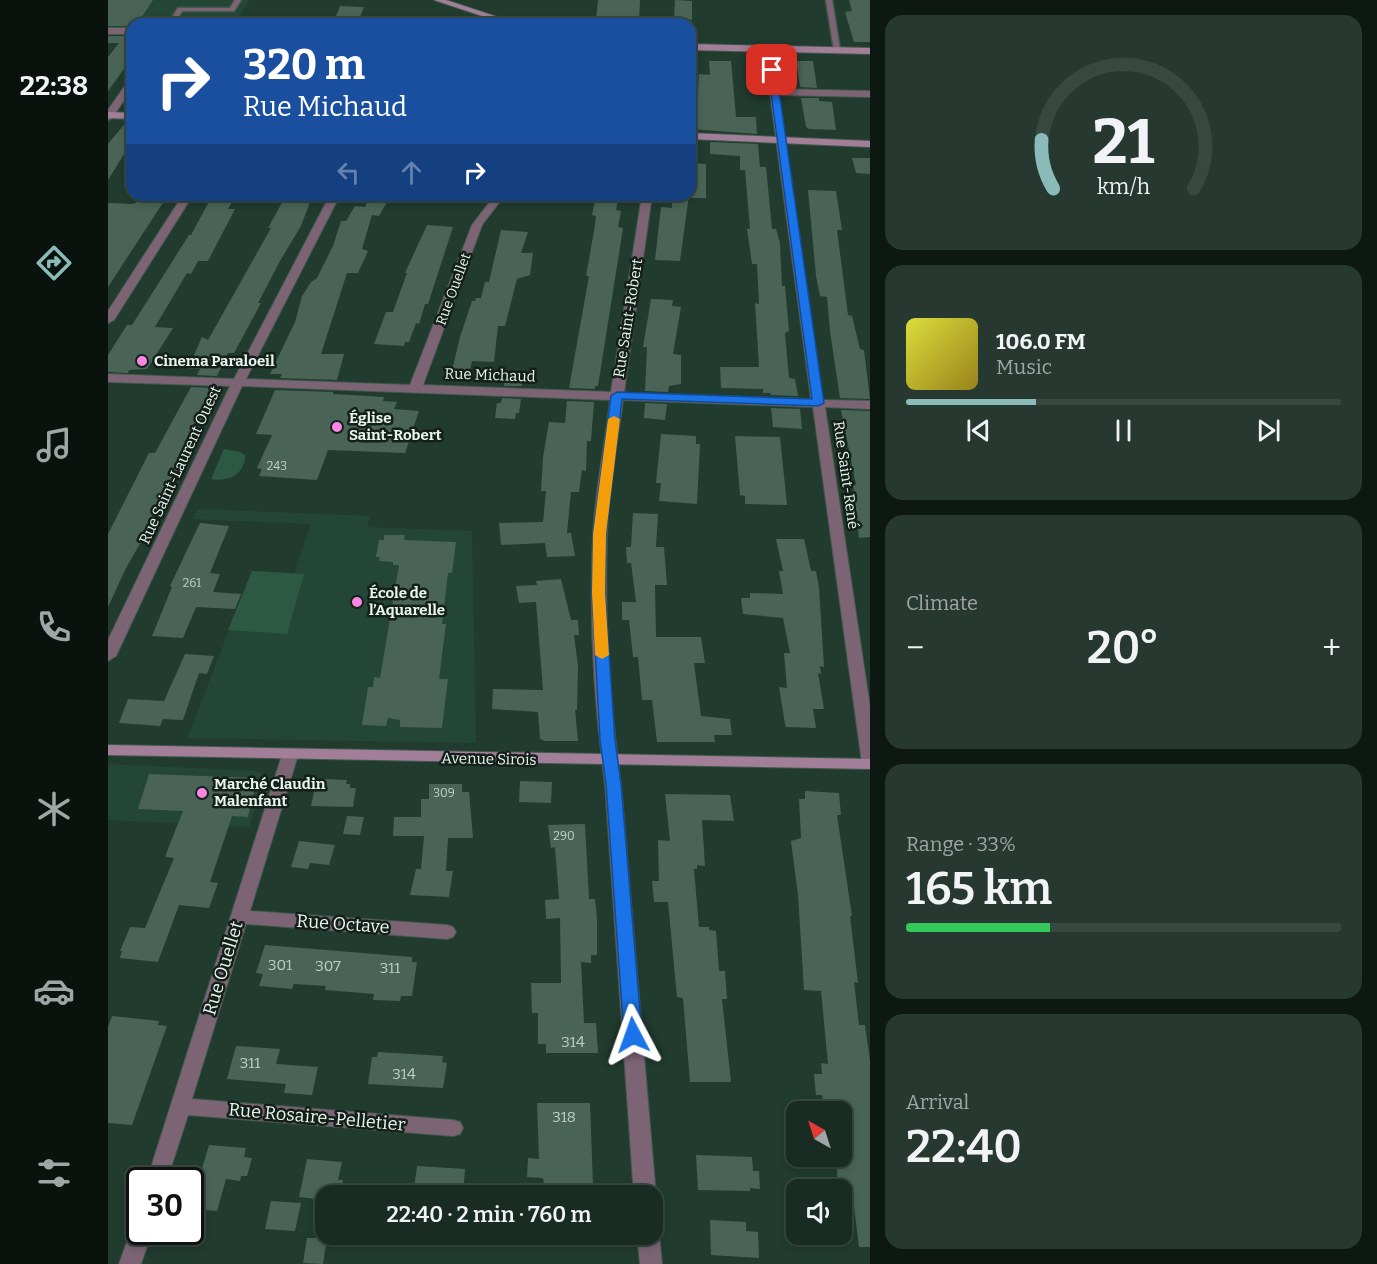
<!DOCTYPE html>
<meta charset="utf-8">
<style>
:root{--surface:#192c23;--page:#263830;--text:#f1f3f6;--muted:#9fa7a6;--line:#374841;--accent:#8bbbb9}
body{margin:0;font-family:Bitter,serif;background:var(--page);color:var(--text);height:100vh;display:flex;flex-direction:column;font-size:22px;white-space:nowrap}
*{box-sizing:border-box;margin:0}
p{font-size:20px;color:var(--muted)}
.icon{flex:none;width:33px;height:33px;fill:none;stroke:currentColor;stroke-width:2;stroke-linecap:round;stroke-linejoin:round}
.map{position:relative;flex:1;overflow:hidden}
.sheet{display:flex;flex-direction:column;gap:15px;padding:15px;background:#0e1813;width:507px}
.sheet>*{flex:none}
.top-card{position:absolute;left:18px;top:18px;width:570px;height:183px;border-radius:18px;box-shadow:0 3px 9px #0003,0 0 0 2px var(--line);background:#1a4fa0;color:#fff;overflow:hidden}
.needle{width:39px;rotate:321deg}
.controls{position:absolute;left:678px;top:1101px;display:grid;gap:12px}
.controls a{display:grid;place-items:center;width:66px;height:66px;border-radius:12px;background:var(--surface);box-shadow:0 3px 9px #0003,0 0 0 2px var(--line);font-size:30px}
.speed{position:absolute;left:18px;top:1167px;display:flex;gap:12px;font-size:30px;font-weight:700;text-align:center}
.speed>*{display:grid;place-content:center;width:78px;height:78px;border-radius:50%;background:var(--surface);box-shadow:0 3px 9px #0003,0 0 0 2px var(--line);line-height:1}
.speed .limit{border:3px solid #111;border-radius:9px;background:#fff;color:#111}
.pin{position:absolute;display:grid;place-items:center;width:51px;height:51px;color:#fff;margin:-26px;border-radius:12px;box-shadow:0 3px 9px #0006}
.me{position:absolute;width:66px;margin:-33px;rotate:356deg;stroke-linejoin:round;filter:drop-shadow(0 0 4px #0008)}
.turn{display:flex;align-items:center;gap:21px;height:126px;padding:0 18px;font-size:27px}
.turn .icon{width:78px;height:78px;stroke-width:2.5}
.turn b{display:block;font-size:42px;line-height:51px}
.lanes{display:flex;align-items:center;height:57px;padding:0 18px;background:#0003;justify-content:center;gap:30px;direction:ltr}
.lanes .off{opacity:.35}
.big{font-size:45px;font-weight:600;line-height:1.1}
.sheet .card{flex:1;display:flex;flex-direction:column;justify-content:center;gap:9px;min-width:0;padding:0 21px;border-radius:18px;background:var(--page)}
.sheet .dial{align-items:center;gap:0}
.dial svg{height:156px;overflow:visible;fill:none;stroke:var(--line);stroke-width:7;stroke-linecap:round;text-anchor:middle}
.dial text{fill:var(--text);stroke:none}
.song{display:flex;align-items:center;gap:18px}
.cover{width:72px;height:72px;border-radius:9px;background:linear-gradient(135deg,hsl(60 70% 55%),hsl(50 70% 35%))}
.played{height:6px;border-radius:3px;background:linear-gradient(90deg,var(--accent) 30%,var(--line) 30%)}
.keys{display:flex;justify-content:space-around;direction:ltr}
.heat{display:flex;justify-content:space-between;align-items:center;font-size:33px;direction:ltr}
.charge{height:9px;border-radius:4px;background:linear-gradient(90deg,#34c759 33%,var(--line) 0)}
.trip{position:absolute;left:207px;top:1185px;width:348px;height:60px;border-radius:18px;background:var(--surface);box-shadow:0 3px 9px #0003,0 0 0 2px var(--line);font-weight:600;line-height:60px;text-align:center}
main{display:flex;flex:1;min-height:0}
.dock{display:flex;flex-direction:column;width:108px;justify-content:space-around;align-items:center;background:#0a120e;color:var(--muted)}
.dock .icon{width:42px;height:42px}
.dock .on{color:var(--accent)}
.dock b{font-size:27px;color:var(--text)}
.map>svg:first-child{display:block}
</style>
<main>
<nav class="dock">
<b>22:38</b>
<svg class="icon on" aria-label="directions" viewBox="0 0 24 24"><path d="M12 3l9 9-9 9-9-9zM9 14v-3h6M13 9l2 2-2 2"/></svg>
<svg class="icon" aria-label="music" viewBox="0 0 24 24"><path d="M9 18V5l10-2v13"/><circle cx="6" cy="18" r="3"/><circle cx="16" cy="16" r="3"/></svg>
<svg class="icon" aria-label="phone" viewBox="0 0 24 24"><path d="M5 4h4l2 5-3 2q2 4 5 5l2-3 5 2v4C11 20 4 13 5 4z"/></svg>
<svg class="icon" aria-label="climate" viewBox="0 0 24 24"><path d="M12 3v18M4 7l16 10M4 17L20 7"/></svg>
<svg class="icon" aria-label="car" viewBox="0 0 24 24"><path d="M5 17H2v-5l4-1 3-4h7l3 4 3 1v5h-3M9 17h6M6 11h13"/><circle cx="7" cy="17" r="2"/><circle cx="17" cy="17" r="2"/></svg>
<svg class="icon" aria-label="filters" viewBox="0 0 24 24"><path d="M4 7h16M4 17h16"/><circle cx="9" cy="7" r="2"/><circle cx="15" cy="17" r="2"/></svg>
</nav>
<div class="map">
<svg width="762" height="1264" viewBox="0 0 762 1264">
<rect width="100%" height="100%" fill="#213b2f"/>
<g fill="#244636">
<polygon points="0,0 142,0 126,24 24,24 24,31 0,31"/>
<polygon points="90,509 262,516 259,527 364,531 368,743 79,738 144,571 186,573 203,524 85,519"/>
<polygon points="0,764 148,771 154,774 157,779 141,827 0,820"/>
</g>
<g fill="#2d5844">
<path d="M 116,449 L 132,452 L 137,455 C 137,475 120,482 103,479 Z"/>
<polygon points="144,571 196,574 179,634 120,630"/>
</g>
<g fill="#496456">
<polygon points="0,0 45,0 29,24 24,26 0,26"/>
<polygon points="490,0 532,0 531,22 488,20"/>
<polygon points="567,0 584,1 584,20 566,19"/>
<polygon points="741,0 762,0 762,42 746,42 737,12 744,11"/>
<polygon points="232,6 256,7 249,24 225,24"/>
<polygon points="0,36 24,36 24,58 0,91 0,57 11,43 0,43"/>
<polygon points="601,61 623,61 628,117 648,117 649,134 583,129 582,92 590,92 591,74 602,75"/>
<polygon points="688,61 705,61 709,88 692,87"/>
<polygon points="693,98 711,98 711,101 724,102 728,130 701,129 698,127"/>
<polygon points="19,121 24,121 24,141 0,180 0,144"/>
<polygon points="602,142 650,144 652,167 658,167 664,229 668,229 672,243 674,286 677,286 681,331 677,333 681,378 687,379 690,396 663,395 662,393 655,393 655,389 613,388 612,367 651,367 647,303 651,304 649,264 644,264 639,229 642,229 637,170 632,170 632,156 602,154"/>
<polygon points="744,158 762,158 762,174 748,173"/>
<polygon points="582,163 598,164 598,198 582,198"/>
<polygon points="700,190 728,191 734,230 729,230 740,315 744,316 752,349 756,350 762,399 732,398 722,331 719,297 712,296 708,276"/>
<polygon points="34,195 60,195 0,287 0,203 24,204 28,203"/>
<polygon points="128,195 120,209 127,209 100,261 90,261 83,274 79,273 47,327 65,328 39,369 21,370 20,373 0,372 0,355 19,325 24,325 81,235 83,235 104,196"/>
<polygon points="262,195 283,195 271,216 264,215 254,249 260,251 250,273 239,273 213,354 236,354 229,380 172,378 174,374 162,374 187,322 194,296 203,282 209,278 225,246 233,221 238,221 247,206 257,207"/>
<polygon points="488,195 511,195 508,210 513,211 510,227 515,228 490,386 487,386 487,389 461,388 481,276 478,276 486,231 488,216 484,215"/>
<polygon points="564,195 581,195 572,261 547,260 553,207 564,208"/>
<polygon points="182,197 204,197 193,226 172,261 150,303 153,303 126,353 120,353 109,376 89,375 92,369 80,369 94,337 100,340 163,228 160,228 176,199"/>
<polygon points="319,225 345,227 320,304 317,304 311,324 308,323 301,342 297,342 296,346 266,344 278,312 285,312 299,273 297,273"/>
<polygon points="393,230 420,232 413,253 425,253 422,275 409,279 397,326 390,326 386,362 364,361 360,379 342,379 352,337 364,301 367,301 368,298 373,298 377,282 381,282"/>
<polygon points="543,299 565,300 564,306 573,307 565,354 573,355 573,384 561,386 560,392 537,391 539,347 535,347"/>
<polygon points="397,372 416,372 414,386 396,386"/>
<polygon points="83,387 104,388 101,395 105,395 59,497 18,568 0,607 0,534 41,453 47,453"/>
<polygon points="167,390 225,392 225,394 276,397 275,401 289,402 286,409 311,411 297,453 220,450 209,480 151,476 154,469 149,468 164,435 148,434"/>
<polygon points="394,398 413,399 411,413 408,413 407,419 387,418 389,403 393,403"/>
<polygon points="459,401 486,402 483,441 479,441 478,471 474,470 471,492 463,492 459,533 463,533 467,556 439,557 437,543 393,545 391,523 435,522 438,491 433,491 435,457 441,422 457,423"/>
<polygon points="537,403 559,404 557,420 536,418"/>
<polygon points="663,408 692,409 694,429 665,427"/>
<polygon points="733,410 762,411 762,537 751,538 745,484 748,485"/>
<polygon points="553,434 588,436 588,444 592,444 589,504 551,501 553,483 548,483"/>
<polygon points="627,436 672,437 679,505 637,504 637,496 632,495"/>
<polygon points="525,513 550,514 548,547 556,547 559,585 547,585 548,637 593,637 597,663 586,663 593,716 622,719 624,735 606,735 607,742 549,742 544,700 534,700 530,657 525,657 521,620 514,620 514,602 528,602 523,563 519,563 518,547 523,547"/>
<polygon points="92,523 121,526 102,573 112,574 105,592 133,594 127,609 88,607 75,638 44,636 64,587 62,586"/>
<polygon points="276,535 297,535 296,540 348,542 344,573 340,573 334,624 338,624 331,679 340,679 334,728 292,727 292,720 280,718 278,726 254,725 260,687 265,687 266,677 272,678 291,565 285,565 285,562 271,561 272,557 268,557 271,540 276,540"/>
<polygon points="668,539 696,539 703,571 708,571 711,587 716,667 712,666 713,674 710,673 716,709 705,709 708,728 678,727 677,724 671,687 679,688 676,653 682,653 675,618 635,614 633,598 642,598 642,593 675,594 671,571 675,571"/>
<polygon points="453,579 463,620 470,620 471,635 466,635 470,666 469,710 467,710 470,741 437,741 432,739 430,712 384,709 385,689 435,690 428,602 411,603 408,586 429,585 428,581"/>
<polygon points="77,654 106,656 99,674 91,673 75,720 55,719 52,726 11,723 20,699 56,701"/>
<polygon points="41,774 149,778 140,817 124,816 102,882 110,883 101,908 71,905 50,962 12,958 14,951 12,951 22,927 37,928 66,858 58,857 58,854 75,811 30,809"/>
<polygon points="213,779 239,780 238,784 242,784 242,788 248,788 245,807 203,806 208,783 212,783"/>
<polygon points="412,781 444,782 443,803 411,802"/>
<polygon points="321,784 354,784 354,792 361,792 365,838 340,838 338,871 345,871 341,897 302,895 308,869 313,869 316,836 285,836 286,817 313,817 313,799 321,799"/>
<polygon points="697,791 731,793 733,815 729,815 744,916 742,916 750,983 746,982 751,1025 757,1025 762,1061 762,1247 751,1247 744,1190 730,1189 728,1158 734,1158 734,1112 716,1112 714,1095 708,1095 706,1074 714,1074 713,1063 720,1064 713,991 696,990 690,895 683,841 693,838 691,799 697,799"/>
<polygon points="557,794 622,795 626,821 594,820 597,866 589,865 589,869 586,869 591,927 601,927 601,930 608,931 611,971 617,971 619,999 614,999 623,1082 582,1082 575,998 569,997 560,902 546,902 544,881 551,881 550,840 562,841"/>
<polygon points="239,816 256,817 252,835 235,834"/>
<polygon points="477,824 481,899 487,899 489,918 489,955 483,955 483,963 473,962 476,1023 488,1023 490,1053 438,1053 438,1044 430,1044 430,1013 424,1013 423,983 453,983 452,918 438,919 437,900 451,899 447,847 443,848 440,825"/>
<polygon points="191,841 227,845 221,865 202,863 200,869 183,867"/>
<polygon points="157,945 304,957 304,962 309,962 304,996 293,996 292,1001 265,1000 266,994 217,990 218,986 186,984 184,989 151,986 155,974 148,973"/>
<polygon points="4,1016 51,1021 50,1025 59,1026 24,1125 0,1123 0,1027"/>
<polygon points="128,1046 172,1049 168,1064 210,1067 204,1095 176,1093 178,1084 119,1079"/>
<polygon points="270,1052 335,1056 334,1062 339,1063 335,1088 260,1084 264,1057 269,1057"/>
<polygon points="429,1103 482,1103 485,1186 436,1184 435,1178 419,1177 420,1158 431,1159"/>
<polygon points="101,1145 138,1148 136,1157 144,1158 139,1176 133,1176 132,1181 118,1179 109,1211 82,1209"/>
<polygon points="588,1155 644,1157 645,1171 651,1171 652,1189 642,1188 642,1191 590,1190"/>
<polygon points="199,1159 234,1162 230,1180 235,1180 232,1196 218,1196 218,1200 191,1197"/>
<polygon points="309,1166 357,1169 355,1196 305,1196"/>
<polygon points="163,1201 193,1203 187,1231 157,1229"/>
<polygon points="602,1220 638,1222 638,1231 650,1232 651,1258 603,1255"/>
<polygon points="199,1238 219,1238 215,1264 195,1263"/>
</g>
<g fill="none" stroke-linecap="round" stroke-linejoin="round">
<g stroke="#41594d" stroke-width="3">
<g id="lane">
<polygon points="127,0 133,0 126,11 74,11 66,24 60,24 70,8 122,8"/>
<polygon points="718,0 724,0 732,50 729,52 726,50"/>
</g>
</g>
<g stroke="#41594d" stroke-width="2">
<g id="street">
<rect x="0" y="28" width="24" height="6"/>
<path d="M 660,46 L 664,49 L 670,89 L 762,91 L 762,97 L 671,95 L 715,400 L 762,401 L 762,409 L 717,407 L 762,707 L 762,768 L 756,767 L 754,763 L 705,407 L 515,400 C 509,445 500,491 499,537 C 496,619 502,703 513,784 L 548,1196 L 544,1202 L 544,1196 L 526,1196 L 497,784 C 486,703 481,618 485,536 C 487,491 497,445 502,400 L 134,386 L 8,656 L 0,661 L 0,640 L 122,386 L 0,382 L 0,374 L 126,379 L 222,195 L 232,195 L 138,379 L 302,385 L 364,225 L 387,195 L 397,195 L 374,225 L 315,385 L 503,392 L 534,195 L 544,195 L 516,393 L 703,399 L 656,49 Z"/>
<polygon points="24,79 24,89 3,119 0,120 0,110 21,80"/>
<polygon points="75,195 85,195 6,320 0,323 0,311"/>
<polygon points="182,750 188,751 190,755 142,911 339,925 345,927 348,932 345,937 339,939 138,924 84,1099 345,1120 352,1122 355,1128 352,1134 345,1136 80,1115 59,1180 39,1180 174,755 176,751"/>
<polygon points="32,1223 32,1232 44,1232 33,1264 11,1264 25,1225"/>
<polygon points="544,1226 551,1234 554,1264 532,1264 529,1234 544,1234"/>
</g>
</g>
<g stroke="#41594d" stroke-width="2">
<g id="secondary">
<polygon points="326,0 338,0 411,24 398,24"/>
<polygon points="582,44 762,48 762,54 582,50"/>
<polygon points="0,112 24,113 24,119 0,118"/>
<polygon points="582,133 762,141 762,147 582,139"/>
<polygon points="0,745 762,759 762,769 0,755"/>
</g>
</g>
<use href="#lane" fill="#7c6475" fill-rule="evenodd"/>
<use href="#street" fill="#7c6475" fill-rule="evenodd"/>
<use href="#secondary" fill="#a37e99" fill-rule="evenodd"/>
</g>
<polygon fill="#1a73e8" stroke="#114b97" stroke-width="1.5" points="664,68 668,70 716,403 710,406 514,399 498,534 497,593 507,740 513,784 534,1035 531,1040 525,1042 519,1040 516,1035 498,784 492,740 484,593 485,534 503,396 509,392 704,399 660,70"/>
<polygon fill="#f59e0b" points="506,416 512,419 498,534 497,593 501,655 494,659 487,655 484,593 485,534 500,419"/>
<g fill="#fc86e3" stroke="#141f1a" stroke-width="2">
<circle cx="34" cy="361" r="6"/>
<circle cx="229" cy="427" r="6"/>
<circle cx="249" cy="602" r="6"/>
<circle cx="94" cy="793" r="6"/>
</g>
<g text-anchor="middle" stroke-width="5" stroke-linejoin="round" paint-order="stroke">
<g font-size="12" fill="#bfd1c7">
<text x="169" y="470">243</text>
<text x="84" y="587">261</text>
<text x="336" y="797">309</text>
<text x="456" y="840">290</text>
</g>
<g font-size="14" fill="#e6f5ed" stroke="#141f1a">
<text transform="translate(345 289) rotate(-70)" y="5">Rue Ouellet</text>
</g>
<g font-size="15" fill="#e6f5ed" stroke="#141f1a">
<text transform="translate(520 318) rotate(-81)" y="5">Rue Saint-Robert</text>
<text transform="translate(382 375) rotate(2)" y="5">Rue Michaud</text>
<text transform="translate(72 465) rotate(-65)" y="5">Rue Saint-Laurent Ouest</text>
<text transform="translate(738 475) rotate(82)" y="5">Rue Saint-René</text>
<text transform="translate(381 759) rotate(1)" y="5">Avenue Sirois</text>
</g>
<g font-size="15" font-weight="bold" fill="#e6f5ed" stroke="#141f1a" text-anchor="start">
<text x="46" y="366">Cinema Paraloeil</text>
<text x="241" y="423">Église<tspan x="241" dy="17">Saint-Robert</tspan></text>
<text x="261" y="598">École de<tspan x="261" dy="17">l’Aquarelle</tspan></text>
<text x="106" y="789">Marché Claudin<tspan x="106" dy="17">Malenfant</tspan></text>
</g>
<g font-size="15" fill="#bfd1c7">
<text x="172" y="970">301</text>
<text x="220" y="971">307</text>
<text x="282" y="973">311</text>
<text x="465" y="1047">314</text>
<text x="142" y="1068">311</text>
<text x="296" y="1079">314</text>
<text x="456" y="1122">318</text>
</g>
<g font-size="18" fill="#e6f5ed" stroke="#141f1a">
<text transform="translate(235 924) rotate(4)" y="6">Rue Octave</text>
<text transform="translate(115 968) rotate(-73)" y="6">Rue Ouellet</text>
<text transform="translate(209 1117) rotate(5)" y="6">Rue Rosaire-Pelletier</text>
</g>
</g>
</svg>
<div class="controls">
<a><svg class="needle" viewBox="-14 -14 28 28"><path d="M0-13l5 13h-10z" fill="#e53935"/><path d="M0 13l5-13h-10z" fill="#9fa7a6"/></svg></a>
<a><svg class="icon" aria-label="sound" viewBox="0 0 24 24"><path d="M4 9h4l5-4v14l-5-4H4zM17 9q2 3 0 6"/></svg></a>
</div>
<div class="speed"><div class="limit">30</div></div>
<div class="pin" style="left:664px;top:70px;background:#d93025"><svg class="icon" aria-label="arrive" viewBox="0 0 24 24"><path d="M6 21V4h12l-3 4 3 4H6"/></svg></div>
<svg class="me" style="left:525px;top:1035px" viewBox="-20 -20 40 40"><path d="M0-17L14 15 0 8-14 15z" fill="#1a73e8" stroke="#fff" stroke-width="4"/></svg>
<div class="trip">22:40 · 2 min · 760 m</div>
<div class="top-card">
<div class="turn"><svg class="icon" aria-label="right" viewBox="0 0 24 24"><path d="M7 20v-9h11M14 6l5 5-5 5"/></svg><div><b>320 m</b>Rue Michaud</div></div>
<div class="lanes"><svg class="icon off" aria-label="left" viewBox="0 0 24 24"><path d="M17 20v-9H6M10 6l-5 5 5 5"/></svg><svg class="icon off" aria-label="ahead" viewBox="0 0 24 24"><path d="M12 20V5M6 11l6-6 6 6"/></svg><svg class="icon" aria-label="right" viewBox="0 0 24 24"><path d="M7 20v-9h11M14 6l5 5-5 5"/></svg></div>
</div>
</div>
<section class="sheet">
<div class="card dial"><svg viewBox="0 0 100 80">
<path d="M14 69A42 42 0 1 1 86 69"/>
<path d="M14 69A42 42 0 0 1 8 44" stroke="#8bbbb9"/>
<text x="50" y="56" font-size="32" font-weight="700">21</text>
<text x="50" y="72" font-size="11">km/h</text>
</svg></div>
<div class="card">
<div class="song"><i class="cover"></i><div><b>106.0 FM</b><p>Music</p></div></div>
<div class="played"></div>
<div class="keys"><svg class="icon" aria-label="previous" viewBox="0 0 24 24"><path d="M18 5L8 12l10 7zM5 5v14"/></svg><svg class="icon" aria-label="pause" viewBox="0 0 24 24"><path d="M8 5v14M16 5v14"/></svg><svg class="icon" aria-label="next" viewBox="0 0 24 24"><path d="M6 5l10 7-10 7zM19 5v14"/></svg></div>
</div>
<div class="card"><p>Climate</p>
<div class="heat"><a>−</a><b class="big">20°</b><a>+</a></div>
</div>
<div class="card"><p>Range · 33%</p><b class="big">165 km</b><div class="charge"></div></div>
<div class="card"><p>Arrival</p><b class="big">22:40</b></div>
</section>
</main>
